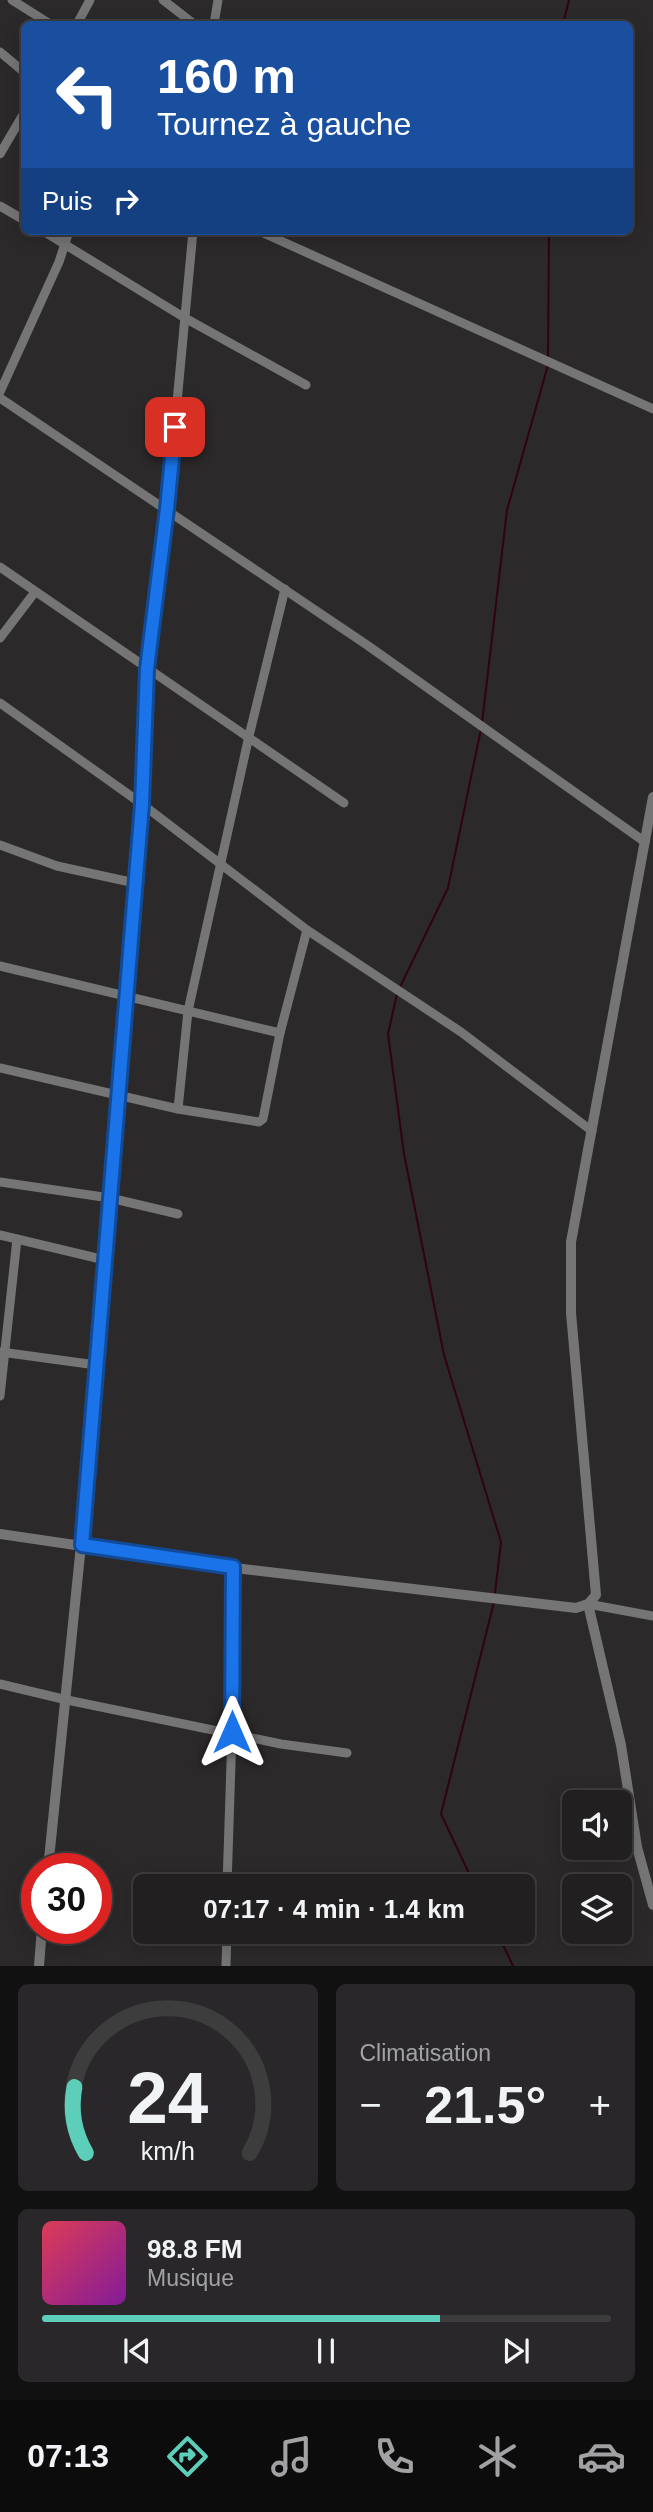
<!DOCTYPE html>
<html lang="fr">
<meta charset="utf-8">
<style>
:root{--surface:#211f20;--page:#292729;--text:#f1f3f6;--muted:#a2a2a5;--line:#3e3d3e;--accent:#5cceba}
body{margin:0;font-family:Arial,sans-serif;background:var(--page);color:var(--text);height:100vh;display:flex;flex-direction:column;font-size:26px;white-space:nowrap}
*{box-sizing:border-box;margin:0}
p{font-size:23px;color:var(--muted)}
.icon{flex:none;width:38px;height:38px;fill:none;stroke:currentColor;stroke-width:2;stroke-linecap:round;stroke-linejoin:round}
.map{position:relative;height:1966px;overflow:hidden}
.sheet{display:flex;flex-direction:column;gap:18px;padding:18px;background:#121112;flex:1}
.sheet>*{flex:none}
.guide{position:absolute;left:21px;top:21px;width:612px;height:214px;border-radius:10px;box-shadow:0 4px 18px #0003,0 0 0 2px var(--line);background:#1a4fa0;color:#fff;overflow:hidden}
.tools{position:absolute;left:562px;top:1790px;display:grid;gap:14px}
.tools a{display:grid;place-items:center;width:70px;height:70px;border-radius:10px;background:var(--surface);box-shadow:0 4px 18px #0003,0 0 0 2px var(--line);font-size:35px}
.speed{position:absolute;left:21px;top:1853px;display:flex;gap:14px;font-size:35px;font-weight:700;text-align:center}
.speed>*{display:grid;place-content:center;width:91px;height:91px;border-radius:50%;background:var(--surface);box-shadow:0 4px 18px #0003,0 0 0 2px var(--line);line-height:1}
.speed .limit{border:10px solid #d22;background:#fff;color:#111}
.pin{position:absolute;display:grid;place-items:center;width:60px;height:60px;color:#fff;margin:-30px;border-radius:14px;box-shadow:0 4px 10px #0006}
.me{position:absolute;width:77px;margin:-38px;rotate:0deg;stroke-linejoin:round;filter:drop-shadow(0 0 5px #0008)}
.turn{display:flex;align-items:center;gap:24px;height:147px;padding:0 21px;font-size:32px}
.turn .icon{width:91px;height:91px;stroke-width:2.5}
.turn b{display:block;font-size:49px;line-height:60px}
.then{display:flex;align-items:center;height:66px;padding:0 21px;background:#0003;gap:14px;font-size:26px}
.big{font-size:52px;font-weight:600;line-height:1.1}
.sheet .card{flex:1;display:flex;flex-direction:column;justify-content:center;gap:10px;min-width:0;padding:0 24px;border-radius:10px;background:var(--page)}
.sheet .dial{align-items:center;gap:0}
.dial svg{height:182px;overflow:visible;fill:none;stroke:var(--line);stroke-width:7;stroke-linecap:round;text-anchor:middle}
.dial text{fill:var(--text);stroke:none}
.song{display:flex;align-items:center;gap:21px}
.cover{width:84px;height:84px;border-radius:10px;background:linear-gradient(135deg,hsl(350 70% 55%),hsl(290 70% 35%))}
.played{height:7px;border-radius:4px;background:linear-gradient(90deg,var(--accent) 70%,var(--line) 70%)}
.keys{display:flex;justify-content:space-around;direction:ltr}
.heat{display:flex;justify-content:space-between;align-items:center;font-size:38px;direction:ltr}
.sheet .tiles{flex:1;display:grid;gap:18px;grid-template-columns:1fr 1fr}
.card:last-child{grid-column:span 2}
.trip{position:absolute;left:133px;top:1874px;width:402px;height:70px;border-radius:10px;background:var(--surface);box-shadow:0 4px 18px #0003,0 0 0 2px var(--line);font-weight:600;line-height:70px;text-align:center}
.tab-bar{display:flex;height:112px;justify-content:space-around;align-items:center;background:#0d0c0d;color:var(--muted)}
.tab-bar .icon{width:49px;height:49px}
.tab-bar .current{color:var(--accent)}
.tab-bar b{font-size:32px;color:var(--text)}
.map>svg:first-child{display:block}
</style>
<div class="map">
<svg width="653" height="1966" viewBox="0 0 653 1966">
<rect width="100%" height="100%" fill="#2c292a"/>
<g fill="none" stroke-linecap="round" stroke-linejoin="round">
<g stroke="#300215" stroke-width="2">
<polyline points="563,24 569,0"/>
<polyline points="548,356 549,231"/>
<polyline points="482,723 507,510 548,365"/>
<polyline points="399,989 448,888 481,729"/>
<polyline points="397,994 388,1034 404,1154 444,1355 501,1542 495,1593"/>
<polyline points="475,1886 441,1814 494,1602"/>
<polyline points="497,1932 513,1966"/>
</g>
<g stroke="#767575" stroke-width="9">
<polyline points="12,0 50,24"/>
<polyline points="163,0 194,24"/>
<polyline points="77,24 90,0"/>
<polyline points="214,24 218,0"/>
<polyline points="0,52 24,72"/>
<polyline points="0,154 24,113"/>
<polyline points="0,206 24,220"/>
<polyline points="43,231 185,318 306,385"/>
<polyline points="259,231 653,409"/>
<polyline points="0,392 59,262 69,231"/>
<polyline points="0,398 367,645 645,842"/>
<polyline points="0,567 344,803"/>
<polyline points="0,638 35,592"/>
<polyline points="0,703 142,804 307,930 461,1032 592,1131"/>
<polyline points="0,845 57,866 135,883"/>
<polyline points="0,966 280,1033"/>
<polyline points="0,1068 178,1109 259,1122 263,1119 280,1033 307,930"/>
<polyline points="178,1109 188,1011 249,736 285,589"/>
<polyline points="0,1182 110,1198 178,1214"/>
<polyline points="0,1235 105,1260"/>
<polyline points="1,1352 96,1365"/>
<polyline points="0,1396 17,1239"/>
<polyline points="81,1545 142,804 147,669 167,509 193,231"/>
<polyline points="588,1604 653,1616"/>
<polyline points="0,1684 67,1700 281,1744 347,1753"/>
<polyline points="227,1886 232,1732 234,1568"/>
<polyline points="226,1966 227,1932"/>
</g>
<g stroke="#767575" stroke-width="10">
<polyline points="0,1534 218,1566 576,1608 588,1604 596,1595 571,1313 571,1242 653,797"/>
<polyline points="588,1604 621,1745 637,1847 653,1905"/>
<polyline points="48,1869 81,1545"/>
<polyline points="39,1966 42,1928"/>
</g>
</g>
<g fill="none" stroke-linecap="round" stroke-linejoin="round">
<g stroke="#114b97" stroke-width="18">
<polyline id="route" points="175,427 167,509 147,669 142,804 82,1545 233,1567 232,1732"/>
</g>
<use href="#route" stroke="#1a73e8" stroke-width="12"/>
</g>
</svg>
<div class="tools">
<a><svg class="icon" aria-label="sound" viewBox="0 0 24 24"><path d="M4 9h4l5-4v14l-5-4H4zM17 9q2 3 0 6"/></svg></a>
<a><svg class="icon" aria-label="layers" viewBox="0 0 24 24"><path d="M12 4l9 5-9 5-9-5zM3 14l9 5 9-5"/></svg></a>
</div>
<div class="speed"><div class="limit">30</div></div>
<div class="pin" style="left:175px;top:427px;background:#d93025"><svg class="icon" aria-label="arrive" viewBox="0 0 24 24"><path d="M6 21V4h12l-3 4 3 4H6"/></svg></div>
<svg class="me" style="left:232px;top:1732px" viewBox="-20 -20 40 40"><path d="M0-17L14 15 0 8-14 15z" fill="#1a73e8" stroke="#fff" stroke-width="4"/></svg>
<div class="trip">07:17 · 4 min · 1.4 km</div>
<div class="guide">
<div class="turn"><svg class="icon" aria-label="left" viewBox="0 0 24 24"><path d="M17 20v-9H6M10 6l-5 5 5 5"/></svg><div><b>160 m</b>Tournez à gauche</div></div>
<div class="then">Puis<svg class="icon" aria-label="right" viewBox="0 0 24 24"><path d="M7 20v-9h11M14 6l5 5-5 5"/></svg></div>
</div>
</div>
<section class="sheet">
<div class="tiles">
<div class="card dial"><svg viewBox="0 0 100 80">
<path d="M14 69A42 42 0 1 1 86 69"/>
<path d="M14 69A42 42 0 0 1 9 40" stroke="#5cceba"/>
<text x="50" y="56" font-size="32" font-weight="700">24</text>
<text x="50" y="72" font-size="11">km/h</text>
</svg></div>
<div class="card"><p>Climatisation</p>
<div class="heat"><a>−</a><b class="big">21.5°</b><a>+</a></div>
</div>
<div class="card">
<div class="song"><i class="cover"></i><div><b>98.8 FM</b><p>Musique</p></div></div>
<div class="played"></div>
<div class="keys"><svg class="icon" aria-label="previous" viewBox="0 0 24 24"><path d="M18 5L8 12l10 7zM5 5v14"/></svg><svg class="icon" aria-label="pause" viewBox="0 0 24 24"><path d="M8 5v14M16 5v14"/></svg><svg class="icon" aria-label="next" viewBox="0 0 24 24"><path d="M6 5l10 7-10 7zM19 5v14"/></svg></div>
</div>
</div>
</section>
<nav class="tab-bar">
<b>07:13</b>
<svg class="icon current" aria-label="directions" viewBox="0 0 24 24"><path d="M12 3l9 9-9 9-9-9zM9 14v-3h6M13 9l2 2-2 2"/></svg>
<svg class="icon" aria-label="music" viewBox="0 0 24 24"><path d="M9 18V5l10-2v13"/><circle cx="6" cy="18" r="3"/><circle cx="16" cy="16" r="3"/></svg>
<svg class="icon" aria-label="phone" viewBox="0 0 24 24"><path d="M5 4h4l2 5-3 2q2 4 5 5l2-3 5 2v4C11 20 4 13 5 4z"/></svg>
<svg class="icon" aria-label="climate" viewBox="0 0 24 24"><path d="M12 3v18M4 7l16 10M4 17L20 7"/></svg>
<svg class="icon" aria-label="car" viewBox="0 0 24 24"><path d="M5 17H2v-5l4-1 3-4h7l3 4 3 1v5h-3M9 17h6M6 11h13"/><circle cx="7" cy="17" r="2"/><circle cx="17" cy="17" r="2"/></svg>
</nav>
